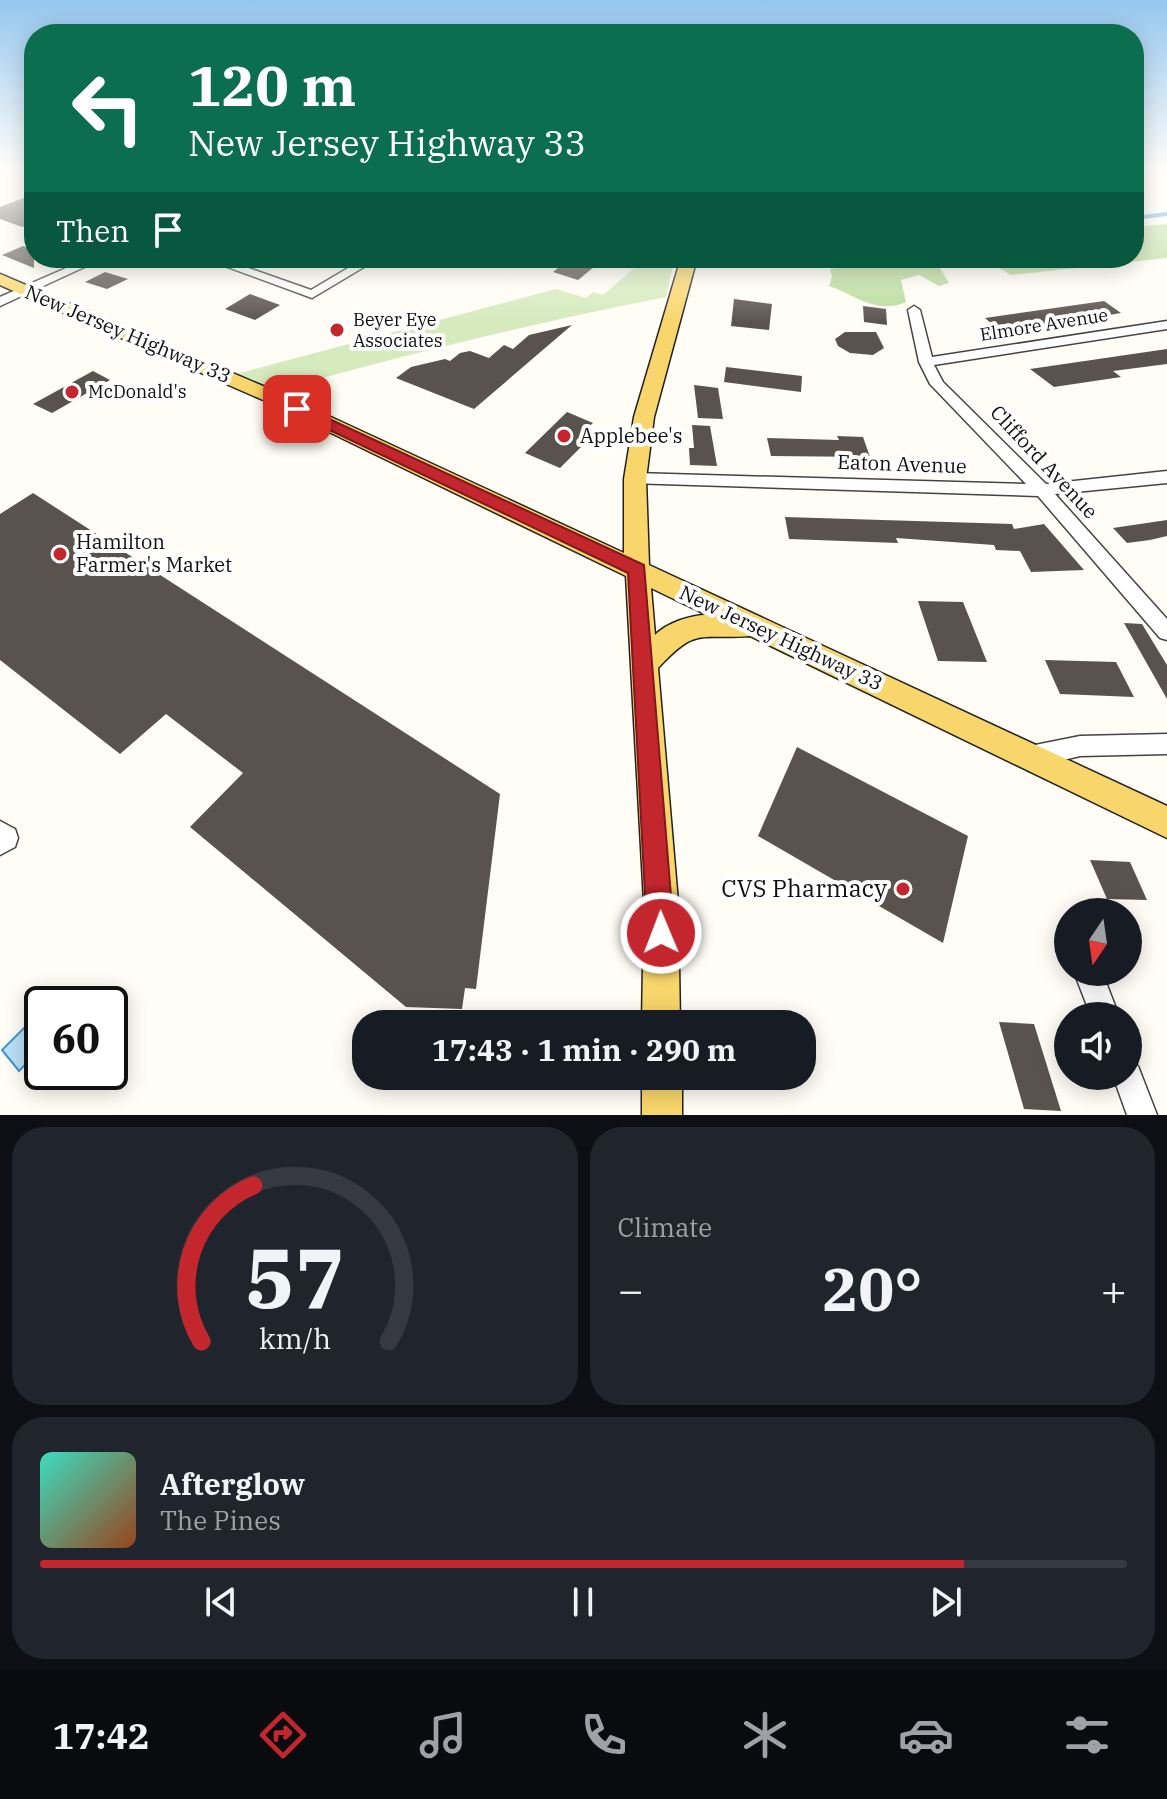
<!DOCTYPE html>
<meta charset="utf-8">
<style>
:root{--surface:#171b24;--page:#20242c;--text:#f1f3f6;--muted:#9ea1a6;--line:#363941;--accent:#c4262e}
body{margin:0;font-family:"IBM Plex Serif",serif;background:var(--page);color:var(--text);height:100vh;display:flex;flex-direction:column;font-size:30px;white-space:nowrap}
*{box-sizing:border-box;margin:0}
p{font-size:26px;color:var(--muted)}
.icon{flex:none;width:44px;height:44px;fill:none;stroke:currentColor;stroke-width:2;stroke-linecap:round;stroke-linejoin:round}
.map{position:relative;height:1115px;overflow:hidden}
.details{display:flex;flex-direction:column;gap:12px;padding:12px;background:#0d0f14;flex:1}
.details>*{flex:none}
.hud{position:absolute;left:24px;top:24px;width:1120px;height:244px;border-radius:32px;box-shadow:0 4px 20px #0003;background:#0b6e4f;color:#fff;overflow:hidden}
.needle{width:52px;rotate:193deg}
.tools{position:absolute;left:1054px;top:898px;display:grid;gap:16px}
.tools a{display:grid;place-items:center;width:88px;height:88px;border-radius:50%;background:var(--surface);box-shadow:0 4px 20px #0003;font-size:40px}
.speed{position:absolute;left:24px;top:986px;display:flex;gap:16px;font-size:40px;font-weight:700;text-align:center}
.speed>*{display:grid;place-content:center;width:104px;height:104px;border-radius:50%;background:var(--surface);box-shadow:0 4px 20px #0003;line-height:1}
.speed .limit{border:4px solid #111;border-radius:12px;background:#fff;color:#111}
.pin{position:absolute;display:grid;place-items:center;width:68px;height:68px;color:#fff;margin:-34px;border-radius:16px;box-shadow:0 4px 12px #0006}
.me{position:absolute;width:88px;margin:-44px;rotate:359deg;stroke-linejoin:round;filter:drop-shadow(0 0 6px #0008)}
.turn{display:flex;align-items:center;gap:28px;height:168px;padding:0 32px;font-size:36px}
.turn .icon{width:104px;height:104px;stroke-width:2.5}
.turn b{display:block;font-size:56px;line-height:68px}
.then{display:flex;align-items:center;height:76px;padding:0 32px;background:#0003;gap:16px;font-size:30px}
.big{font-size:60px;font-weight:800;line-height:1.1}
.details .tile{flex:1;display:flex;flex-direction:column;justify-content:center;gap:12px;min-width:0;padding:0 28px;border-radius:32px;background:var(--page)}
.details .dial{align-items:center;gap:0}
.dial svg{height:208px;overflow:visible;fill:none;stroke:var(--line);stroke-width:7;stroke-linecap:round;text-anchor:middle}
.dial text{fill:var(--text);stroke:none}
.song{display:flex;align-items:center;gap:24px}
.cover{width:96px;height:96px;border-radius:12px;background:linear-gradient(135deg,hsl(170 70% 55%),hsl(20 70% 35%))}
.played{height:8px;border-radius:4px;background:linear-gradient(90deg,var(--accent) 85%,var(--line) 85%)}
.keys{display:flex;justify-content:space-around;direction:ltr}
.heat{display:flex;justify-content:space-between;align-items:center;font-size:44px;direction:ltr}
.details .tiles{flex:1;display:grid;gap:12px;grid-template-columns:1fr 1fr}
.tile:last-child{grid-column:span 2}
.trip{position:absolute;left:352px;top:1010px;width:464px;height:80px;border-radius:32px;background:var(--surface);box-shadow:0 4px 20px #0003;font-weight:800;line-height:80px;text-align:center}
.tabs{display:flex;height:128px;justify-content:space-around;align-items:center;background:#090b0e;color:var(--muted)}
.tabs .icon{width:56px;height:56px}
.tabs .current{color:var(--accent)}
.tabs b{font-size:36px;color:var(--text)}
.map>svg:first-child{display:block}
</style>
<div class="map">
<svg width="1167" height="1115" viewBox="0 0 1167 1115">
<rect width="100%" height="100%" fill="#fffdf5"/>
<path fill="#d5ebbd" d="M 646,258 L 662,258 L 673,266 L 666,297 C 533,323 403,355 272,392 L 236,374 L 556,289 L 586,298 L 593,292 L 603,295 Z"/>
<g fill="#b9dc9c">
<polygon points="1167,224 1167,258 1011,275 982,258 1134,258 1134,227"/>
<path d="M 893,258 L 982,258 L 936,262 L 949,283 L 939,286 L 919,275 L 901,280 L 906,302 C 877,315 855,295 829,286 L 832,277 L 830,269 Z"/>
</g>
<polygon fill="#b9e0f7" stroke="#3f96cf" stroke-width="2" points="42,1010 42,1048 19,1071 2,1050"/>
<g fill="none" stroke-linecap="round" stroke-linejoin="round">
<polyline stroke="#3f96cf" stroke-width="4" points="1134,218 1167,214"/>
</g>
<g fill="#5a524d">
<polygon points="34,194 34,222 22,227 0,219 0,207"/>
<polygon points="23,246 34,251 34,268 2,255"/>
<polygon points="571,258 605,258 578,280 553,272"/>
<polygon points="105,272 128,279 107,289 85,282"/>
<polygon points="250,294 280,305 255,320 225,309"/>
<polygon points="734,299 772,304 769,330 731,326"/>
<polygon points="1104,301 1121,313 1002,333 985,318"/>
<polygon points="863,306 886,309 887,325 864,322"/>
<polygon points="572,325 474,409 396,378 411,367 445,359 450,361 460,353 470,351 489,358 504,345 513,349 529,335"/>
<polygon points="845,332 876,332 884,348 873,355 850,353 838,346 835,339"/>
<polygon points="1167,349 1167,364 1113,371 1121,377 1054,387 1030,369"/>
<polygon points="726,367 802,376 801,392 724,382"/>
<polygon points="93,371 110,380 52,413 33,404"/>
<polygon points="694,385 718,388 723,419 698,418"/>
<polygon points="567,412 593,423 581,434 590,438 560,468 525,453"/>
<polygon points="692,425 710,426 717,466 690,465 689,448 694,448"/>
<polygon points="837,436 863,437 870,457 771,456 767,438 839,440"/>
<polygon points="33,493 500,794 476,989 465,988 462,1009 406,1007 190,827 243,773 166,714 120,754 0,660 0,514"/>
<polygon points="785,517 1012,524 1014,529 1044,524 1084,570 1031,572 1020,551 996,550 994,545 896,538 898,543 789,539"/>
<polygon points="1167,520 1167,536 1150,540 1127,543 1113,528"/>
<polygon points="918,601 963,602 987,662 938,661"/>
<polygon points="1124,623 1142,624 1167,665 1167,699"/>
<polygon points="1045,660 1116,662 1134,697 1060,694"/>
<polygon points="797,747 968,836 943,943 758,836"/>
<polygon points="1090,860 1130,862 1147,900 1107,899"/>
<polygon points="999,1022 1034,1024 1061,1111 1024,1109"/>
</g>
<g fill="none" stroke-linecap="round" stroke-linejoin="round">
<g stroke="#444" stroke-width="3">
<g id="minor">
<polygon points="89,258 104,258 0,306 0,297"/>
<polygon points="203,258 220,258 311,290 365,258 379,258 312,298"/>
<polygon points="914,306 920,310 932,357 1167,321 1167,329 934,365 943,382 1046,484 1167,471 1167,483 1055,494 1167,619 1167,640 1160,638 1038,496 629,483 627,479 635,473 1026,484 930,384 919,362 908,310"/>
<polygon points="1167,734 1167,754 1080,756 1030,768 1022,764 1019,757 1022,750 1030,746 1080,736"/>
<polygon points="0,821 15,829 18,838 15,847 0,855"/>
<polygon points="1074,972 1102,972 1119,1016 1091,1016"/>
<polygon points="1128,1061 1138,1066 1157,1115 1127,1115 1113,1076 1128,1076"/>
</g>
</g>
<g stroke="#222" stroke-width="3">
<g id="major">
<path d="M 681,258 L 697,258 L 654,417 L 646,479 L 649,565 L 1167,806 L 1167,838 L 750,636 C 699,640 697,626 658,668 L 678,902 L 680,1024 L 642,1024 L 644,902 L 626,576 L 263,400 L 0,285 L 0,274 L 277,392 L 624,553 L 624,479 L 634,417 ZM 651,588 L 707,615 C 690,615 667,623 655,635 Z"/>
<rect x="642" y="1076" width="40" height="39"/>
</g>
</g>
<use href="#minor" fill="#fff" fill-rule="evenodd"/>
<use href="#major" fill="#f9d66b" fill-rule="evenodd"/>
</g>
<linearGradient id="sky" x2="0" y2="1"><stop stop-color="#95c6ee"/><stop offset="0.52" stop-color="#fffefa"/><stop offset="1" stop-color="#fffefa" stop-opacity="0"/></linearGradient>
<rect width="1167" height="324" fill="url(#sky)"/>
<polygon fill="#c4262e" stroke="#7f191e" stroke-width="2" points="297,404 644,565 674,933 670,942 661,946 651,942 647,933 628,573 292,412 292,406"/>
<g fill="#c4262e" stroke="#fff" stroke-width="3">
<circle cx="337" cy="330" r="8"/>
<circle cx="72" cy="392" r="8"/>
<circle cx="564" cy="436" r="8"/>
<circle cx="60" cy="554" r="8"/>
<circle cx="903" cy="889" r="8"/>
</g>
<g text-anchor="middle" stroke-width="8" stroke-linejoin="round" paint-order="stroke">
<g font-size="18" fill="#111" stroke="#fff" text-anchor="start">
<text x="353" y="326">Beyer Eye<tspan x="353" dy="21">Associates</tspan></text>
<text x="88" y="398">McDonald's</text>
</g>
<g font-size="18" fill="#111" stroke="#fff">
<text transform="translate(1044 325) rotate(-9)" y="6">Elmore Avenue</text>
</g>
<g font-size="20" fill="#111" stroke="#fff">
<text transform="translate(128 334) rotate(23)" y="7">New Jersey Highway 33</text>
<text transform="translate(1044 462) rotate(47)" y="7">Clifford Avenue</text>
<text transform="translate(902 464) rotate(2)" y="7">Eaton Avenue</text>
<text transform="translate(781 638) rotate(25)" y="7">New Jersey Highway 33</text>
</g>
<g font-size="20" fill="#111" stroke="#fff" text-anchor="start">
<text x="580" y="443">Applebee's</text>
<text x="76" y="549">Hamilton<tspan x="76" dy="23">Farmer's Market</tspan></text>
</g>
<g font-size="24" fill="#111" stroke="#fff" text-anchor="end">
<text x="887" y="897">CVS Pharmacy</text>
</g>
</g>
</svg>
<div class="tools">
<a><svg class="needle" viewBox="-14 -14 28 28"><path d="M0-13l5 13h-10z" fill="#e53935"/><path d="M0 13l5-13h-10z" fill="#9ea1a6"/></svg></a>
<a><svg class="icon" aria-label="sound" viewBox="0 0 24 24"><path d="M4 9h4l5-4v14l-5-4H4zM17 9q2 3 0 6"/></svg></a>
</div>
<div class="speed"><div class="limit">60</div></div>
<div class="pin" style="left:297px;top:409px;background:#d93025"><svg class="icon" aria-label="arrive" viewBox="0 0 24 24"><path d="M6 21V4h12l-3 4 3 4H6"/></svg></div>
<svg class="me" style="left:661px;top:933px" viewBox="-20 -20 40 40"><circle r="17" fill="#c4262e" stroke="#fff" stroke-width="3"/><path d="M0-11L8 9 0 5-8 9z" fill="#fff"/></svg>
<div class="trip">17:43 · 1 min · 290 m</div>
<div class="hud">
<div class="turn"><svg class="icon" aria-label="left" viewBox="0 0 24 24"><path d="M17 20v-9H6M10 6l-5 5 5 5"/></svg><div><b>120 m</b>New Jersey Highway 33</div></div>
<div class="then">Then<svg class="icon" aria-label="arrive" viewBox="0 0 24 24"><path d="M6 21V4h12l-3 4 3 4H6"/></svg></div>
</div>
</div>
<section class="details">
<div class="tiles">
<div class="tile dial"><svg viewBox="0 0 100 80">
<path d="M14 69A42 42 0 1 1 86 69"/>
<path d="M14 69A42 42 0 0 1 34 9" stroke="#c4262e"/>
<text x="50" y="56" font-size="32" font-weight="700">57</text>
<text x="50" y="72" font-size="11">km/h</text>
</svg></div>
<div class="tile"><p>Climate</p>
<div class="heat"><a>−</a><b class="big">20°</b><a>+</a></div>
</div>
<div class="tile">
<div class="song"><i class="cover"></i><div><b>Afterglow</b><p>The Pines</p></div></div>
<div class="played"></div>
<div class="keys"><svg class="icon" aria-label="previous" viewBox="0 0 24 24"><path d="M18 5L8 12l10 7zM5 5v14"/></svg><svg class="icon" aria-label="pause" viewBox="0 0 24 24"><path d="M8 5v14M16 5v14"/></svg><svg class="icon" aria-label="next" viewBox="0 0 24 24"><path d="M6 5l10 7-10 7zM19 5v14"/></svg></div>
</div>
</div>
</section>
<nav class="tabs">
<b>17:42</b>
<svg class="icon current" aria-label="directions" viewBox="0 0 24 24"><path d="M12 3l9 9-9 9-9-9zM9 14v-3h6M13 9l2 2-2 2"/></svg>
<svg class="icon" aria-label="music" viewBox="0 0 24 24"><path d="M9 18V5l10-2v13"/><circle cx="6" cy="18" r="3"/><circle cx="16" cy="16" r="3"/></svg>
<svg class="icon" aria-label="phone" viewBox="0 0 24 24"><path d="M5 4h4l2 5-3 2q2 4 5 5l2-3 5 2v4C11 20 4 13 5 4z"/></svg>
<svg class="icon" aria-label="climate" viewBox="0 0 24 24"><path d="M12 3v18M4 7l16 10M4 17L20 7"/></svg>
<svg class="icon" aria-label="car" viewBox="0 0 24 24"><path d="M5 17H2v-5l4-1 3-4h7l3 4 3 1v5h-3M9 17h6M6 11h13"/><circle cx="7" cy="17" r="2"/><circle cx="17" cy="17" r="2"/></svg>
<svg class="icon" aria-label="filters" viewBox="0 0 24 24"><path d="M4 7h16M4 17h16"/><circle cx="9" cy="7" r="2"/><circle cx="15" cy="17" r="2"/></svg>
</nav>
